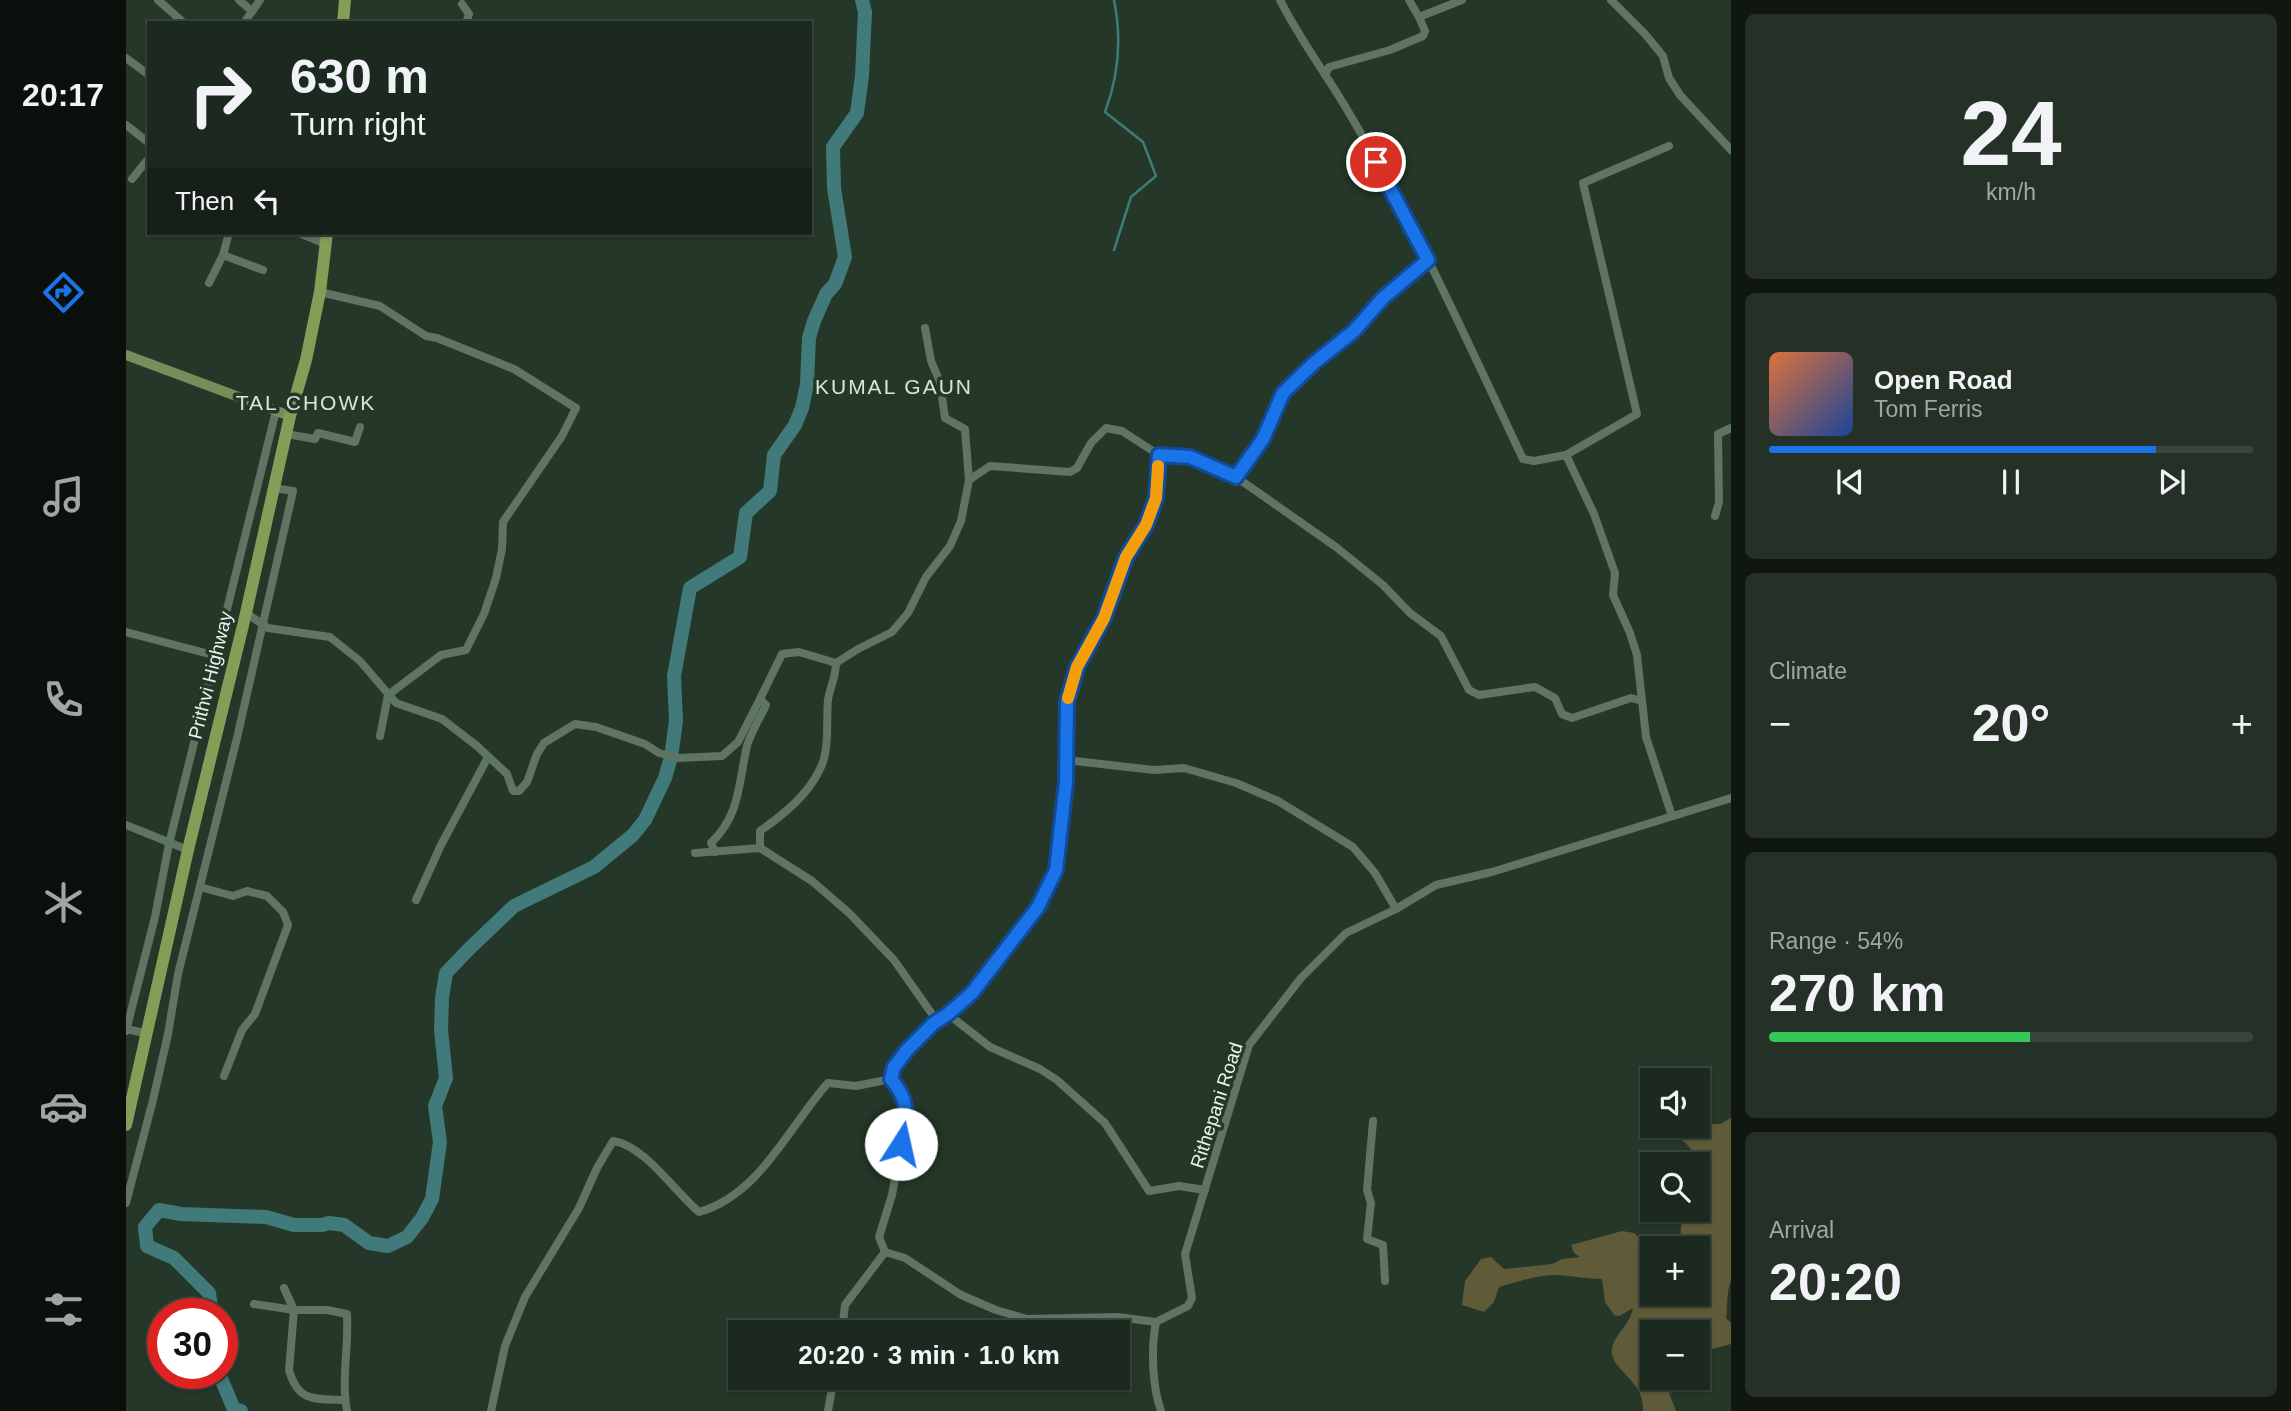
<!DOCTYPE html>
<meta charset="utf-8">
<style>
:root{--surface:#1c291e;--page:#253127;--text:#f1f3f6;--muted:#a0a6a4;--line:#3a453c;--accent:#1a73e8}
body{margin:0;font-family:Arial,sans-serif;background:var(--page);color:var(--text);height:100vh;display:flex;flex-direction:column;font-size:26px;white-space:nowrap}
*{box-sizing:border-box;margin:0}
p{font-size:23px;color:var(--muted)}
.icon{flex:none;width:38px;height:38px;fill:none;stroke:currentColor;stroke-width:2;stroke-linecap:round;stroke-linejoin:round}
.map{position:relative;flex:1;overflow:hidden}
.panel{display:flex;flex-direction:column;gap:14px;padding:14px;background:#0f1710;width:560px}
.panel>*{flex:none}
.top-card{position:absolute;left:21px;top:21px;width:665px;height:214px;border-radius:0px;box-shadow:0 2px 5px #0004,0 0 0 2px var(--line);background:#1c291e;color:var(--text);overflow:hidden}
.fabs{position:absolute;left:1514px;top:1068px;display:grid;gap:14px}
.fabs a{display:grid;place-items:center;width:70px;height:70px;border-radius:0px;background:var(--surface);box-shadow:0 2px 5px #0004,0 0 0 2px var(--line);font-size:35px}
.speed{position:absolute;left:21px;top:1298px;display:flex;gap:14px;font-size:35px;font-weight:700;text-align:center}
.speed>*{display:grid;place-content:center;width:91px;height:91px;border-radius:50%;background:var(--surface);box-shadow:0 2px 5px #0004,0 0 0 2px var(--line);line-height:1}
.speed .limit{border:10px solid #d22;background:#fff;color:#111}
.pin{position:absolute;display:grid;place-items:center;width:60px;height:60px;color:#fff;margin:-30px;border:4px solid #fff;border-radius:50%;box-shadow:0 2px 7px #0007}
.me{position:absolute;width:77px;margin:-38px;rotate:10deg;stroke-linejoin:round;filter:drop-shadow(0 0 5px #0008)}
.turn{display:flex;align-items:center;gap:24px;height:147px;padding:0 28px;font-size:32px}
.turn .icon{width:91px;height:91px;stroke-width:2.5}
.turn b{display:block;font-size:49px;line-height:60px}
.then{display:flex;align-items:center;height:66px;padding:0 28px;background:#0003;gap:14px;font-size:26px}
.big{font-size:52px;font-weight:700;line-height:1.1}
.panel .widget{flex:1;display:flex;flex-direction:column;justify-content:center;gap:10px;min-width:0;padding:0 24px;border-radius:10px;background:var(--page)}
.panel .dial{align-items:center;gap:0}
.dial b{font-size:91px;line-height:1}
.song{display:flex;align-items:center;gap:21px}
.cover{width:84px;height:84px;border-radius:10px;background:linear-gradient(135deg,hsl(20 70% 55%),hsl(220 70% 35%))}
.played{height:7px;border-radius:4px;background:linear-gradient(90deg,var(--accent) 80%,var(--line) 80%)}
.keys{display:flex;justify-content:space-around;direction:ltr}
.heat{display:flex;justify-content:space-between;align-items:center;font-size:38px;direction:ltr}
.charge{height:10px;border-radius:5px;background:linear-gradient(90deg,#34c759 54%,var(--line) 0)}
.trip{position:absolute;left:602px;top:1320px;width:402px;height:70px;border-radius:0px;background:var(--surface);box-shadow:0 2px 5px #0004,0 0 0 2px var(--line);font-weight:700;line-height:70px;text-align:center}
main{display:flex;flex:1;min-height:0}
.tabs{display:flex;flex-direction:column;width:126px;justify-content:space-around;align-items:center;background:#0b100c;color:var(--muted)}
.tabs .icon{width:49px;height:49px}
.tabs .on{color:var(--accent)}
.tabs b{font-size:32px;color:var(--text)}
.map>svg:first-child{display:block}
</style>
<main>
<nav class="tabs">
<b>20:17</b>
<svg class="icon on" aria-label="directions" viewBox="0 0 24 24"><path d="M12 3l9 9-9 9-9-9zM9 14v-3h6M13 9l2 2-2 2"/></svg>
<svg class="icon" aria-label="music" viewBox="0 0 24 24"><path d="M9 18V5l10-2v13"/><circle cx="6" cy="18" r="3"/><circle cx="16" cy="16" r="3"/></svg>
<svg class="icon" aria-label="phone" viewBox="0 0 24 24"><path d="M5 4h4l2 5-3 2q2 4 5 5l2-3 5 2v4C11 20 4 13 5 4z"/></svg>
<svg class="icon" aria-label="climate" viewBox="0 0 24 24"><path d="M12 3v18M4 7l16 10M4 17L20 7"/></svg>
<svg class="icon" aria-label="car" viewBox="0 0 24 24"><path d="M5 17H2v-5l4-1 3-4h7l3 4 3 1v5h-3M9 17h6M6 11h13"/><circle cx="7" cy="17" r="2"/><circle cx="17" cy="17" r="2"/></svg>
<svg class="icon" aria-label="filters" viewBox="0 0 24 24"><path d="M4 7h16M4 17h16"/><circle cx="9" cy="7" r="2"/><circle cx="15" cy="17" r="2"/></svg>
</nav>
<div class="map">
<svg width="1605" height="1411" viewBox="0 0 1605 1411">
<rect width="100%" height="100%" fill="#253728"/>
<path fill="#5f5b38" d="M 1605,1118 L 1605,1281 C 1600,1292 1602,1306 1600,1318 L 1605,1323 L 1605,1344 L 1572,1353 L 1572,1332 L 1526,1332 L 1526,1377 L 1565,1379 L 1561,1389 L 1543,1393 L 1550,1411 L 1517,1411 C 1519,1379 1482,1370 1486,1348 C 1490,1332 1503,1327 1507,1308 L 1493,1316 L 1488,1315 L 1479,1302 L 1476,1279 C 1461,1279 1447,1276 1432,1275 C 1412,1274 1392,1282 1373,1287 L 1368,1302 L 1358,1312 L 1336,1305 L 1339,1281 L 1355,1259 L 1365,1257 L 1378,1269 L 1426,1264 L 1436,1259 L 1454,1257 L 1448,1253 L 1445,1245 L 1496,1231 L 1508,1233 L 1526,1249 L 1526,1293 L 1572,1293 L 1572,1248 L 1554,1248 L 1555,1227 L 1560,1209 L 1572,1209 L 1572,1164 L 1569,1164 C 1568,1146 1557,1139 1541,1133 L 1550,1131 L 1566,1138 L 1578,1134 L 1583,1124 L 1594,1124 Z"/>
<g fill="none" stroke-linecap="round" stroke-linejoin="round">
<path stroke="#417a7b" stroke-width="2.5" d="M 988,250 L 1005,197 L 1030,176 L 1017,142 L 979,112 C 993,75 996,39 988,0"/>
<g stroke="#417a7b" stroke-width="14">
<polyline points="86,1314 83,1293 48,1258 21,1246 19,1227 33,1210 55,1214 140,1217 168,1225 196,1225 203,1223 218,1225 243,1243 262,1246 281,1237 296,1218 306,1199 314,1142 309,1106 320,1078 315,1030 316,998 320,973 343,949 388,906 468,867 507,835 519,820 539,778 545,757 550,721 548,676 564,588 614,557 620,513 644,491 648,455 669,425 676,408 681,384 683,338 688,321 700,294 709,284 719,257 708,188 707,147 731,113 736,76 739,12 736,0"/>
<polyline points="93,1374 108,1409 115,1411"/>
</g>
<g stroke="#607463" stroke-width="8">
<polyline points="32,0 58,23"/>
<polyline points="113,0 126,11"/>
<path d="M 1154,0 C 1174,40 1201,75 1223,113 C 1289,224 1342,343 1397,459 L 1408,461 L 1440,455 L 1468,514 L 1489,573 L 1487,595 L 1504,633 L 1511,655 L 1516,701"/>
<polyline points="1283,0 1293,17"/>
<polyline points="1485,0 1519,34 1537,56 1543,78 1554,95 1605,150"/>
<polyline points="336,4 343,14 340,23"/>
<polyline points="118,23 134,0"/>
<polyline points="0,58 23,75"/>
<polyline points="1199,75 1203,67 1264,50 1297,36 1299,31 1293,17 1336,0"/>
<polyline points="0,125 23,143"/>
<polyline points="6,179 23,158"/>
<polyline points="173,233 200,244"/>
<polyline points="97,255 137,270"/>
<polyline points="83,283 97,255 103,233"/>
<polyline points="194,292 254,306 300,336 311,338 388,369 450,408 436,436 377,522 376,549 370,578 358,614 340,650 315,655 262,695 254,736"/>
<polyline points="160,434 189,439 192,433 229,442 234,427"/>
<polyline points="1440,455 1511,414 1457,183 1543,146"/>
<polyline points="1110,477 1137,439 1157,393 1188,363 1228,331 1257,298 1302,260"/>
<polyline points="843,480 864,466 944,472 951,468 965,443 980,428 996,431 1033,455"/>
<polyline points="1589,516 1593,502 1592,434 1605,428"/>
<polyline points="120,613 142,628 204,637 234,661 270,703 316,719 351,746 381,774 387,791 393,791 401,782 411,754 418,743 449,724 470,727 519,744 533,753 552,758 596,756 612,742 634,699"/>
<polyline points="0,632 91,656"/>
<polyline points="940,760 1028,770 1058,768 1110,783 1152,801 1227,847 1249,873 1270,909"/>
<polyline points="0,825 62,850"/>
<polyline points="634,848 686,881 723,913 768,960 811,1021 822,1014"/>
<path d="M 589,852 L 585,843 C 615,814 612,784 621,746 C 625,732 634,718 640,705 L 634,699 L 656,654 L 673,652 L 710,663"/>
<path d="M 569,853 L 634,848 L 634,831 C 657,815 682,795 694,769 C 704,750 700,721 702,700 C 704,687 710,677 710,663 L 732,649 L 766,632 L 782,613 L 800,577 L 824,546 L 835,521 L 843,480 L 839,429 L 819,418 L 814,382 L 805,361 L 799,328"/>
<polyline points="74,887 107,896 121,891 141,896 157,912 162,925 129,1014 116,1030 98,1076"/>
<polyline points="290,900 315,845 362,757"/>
<path d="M 811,1021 C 793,1034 770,1057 765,1079 L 776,1091 L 781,1111 L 766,1195 L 753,1237 L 759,1252 L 779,1258 L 835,1295 L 870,1310 L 901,1319 L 992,1317 L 1030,1322"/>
<polyline points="1,1029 22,1034"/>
<polyline points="0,1031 29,917 43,844 150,411"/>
<polyline points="1247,1121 1241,1190 1245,1203 1241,1239 1257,1245 1259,1281"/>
<polyline points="1079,1190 1053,1186 1023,1191 979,1123 931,1080 914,1069 864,1047 822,1014 846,993 912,907 930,870 940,782 941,702 951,667 978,618 1000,557 1020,525 1030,497 1033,455 1064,457 1110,477 1210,547 1257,585 1284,613 1315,636 1343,690 1353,695 1409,687 1429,698 1436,714 1446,718 1505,698 1516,701 1520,737 1546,816"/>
<polyline points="0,1203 27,1100 42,1034 52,974 111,738 167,491 148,488"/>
<path d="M 158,1288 L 168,1310 L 201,1310 L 221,1314 C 223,1346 215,1379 221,1411"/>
<path d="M 128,1304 L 168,1310 L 163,1370 C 172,1403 190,1399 219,1400"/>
<polyline points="716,1332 719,1305 759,1252"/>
<path d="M 365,1411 L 379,1346 L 399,1297 L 453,1208 L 471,1168 L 487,1141 C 518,1145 548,1191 573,1212 C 634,1195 663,1126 702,1083 L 730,1086 L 765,1079"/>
<polyline points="702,1411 708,1377"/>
<path d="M 1035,1411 C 1026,1386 1025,1347 1030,1322 L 1062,1306 L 1066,1298 L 1059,1254 L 1123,1045 L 1175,978 L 1220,933 L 1270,909 L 1310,885 L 1366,872 L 1605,798"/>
</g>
<polyline stroke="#768d5c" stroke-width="10" points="0,355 164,416"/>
<g stroke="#849e58" stroke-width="12">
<polyline points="217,23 219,0"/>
<polyline points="0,1125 62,850 120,613 164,416 180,360 194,292 201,233"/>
</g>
</g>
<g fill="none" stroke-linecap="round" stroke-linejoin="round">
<g stroke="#114b97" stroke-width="18">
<path id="route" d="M 775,1144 C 780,1116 785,1102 765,1079 L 768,1067 L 781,1050 L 808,1023 L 822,1014 L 846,993 L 912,907 L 930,870 L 940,782 L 941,702 L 951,667 L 978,618 L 1000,557 L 1020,525 L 1030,498 L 1033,455 L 1064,457 L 1110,477 L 1137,439 L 1157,393 L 1188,363 L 1228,331 L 1257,298 L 1302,260 L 1250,162"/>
</g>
<use href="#route" stroke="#1a73e8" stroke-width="12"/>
<polyline stroke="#f59e0b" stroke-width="12" points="942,698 951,667 978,618 1000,557 1020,525 1030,498 1032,466"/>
</g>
<g text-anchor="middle" stroke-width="7" stroke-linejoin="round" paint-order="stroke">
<g font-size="19" fill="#e9f4ea" stroke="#253728">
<text transform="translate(84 675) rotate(-76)" y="7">Prithvi Highway</text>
<text transform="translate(1090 1105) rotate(-72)" y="7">Rithepani Road</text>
</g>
<g font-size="21" letter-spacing="2" fill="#d1e8d4" stroke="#253728">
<text x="768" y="394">KUMAL GAUN</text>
<text x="180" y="410">TAL CHOWK</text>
</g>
</g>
</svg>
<div class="fabs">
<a><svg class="icon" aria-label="sound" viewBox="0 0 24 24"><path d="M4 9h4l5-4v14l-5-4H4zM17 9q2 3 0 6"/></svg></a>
<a><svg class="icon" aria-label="search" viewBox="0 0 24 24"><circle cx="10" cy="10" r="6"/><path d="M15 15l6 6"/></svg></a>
<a>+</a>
<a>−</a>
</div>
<div class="speed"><div class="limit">30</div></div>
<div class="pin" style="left:1250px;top:162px;background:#d93025"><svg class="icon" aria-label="arrive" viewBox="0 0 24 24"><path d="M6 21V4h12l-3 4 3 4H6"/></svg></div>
<svg class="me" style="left:775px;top:1144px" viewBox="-20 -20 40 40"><circle r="19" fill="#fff"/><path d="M0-13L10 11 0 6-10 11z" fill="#1a73e8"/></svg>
<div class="trip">20:20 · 3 min · 1.0 km</div>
<div class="top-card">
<div class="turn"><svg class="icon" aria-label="right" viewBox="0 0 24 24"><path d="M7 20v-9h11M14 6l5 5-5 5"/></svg><div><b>630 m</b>Turn right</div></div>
<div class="then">Then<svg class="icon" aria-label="left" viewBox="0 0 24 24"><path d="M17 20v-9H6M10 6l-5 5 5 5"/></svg></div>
</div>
</div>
<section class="panel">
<div class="widget dial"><b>24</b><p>km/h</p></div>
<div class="widget">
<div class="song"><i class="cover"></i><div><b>Open Road</b><p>Tom Ferris</p></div></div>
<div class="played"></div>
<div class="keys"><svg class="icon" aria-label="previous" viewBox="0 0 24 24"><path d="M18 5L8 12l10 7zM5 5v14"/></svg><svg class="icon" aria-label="pause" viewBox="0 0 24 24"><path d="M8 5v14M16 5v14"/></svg><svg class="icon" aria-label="next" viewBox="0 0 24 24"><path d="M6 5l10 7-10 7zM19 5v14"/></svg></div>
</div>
<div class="widget"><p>Climate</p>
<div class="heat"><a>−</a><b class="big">20°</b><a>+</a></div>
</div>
<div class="widget"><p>Range · 54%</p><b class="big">270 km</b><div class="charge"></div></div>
<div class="widget"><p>Arrival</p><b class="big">20:20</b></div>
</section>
</main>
